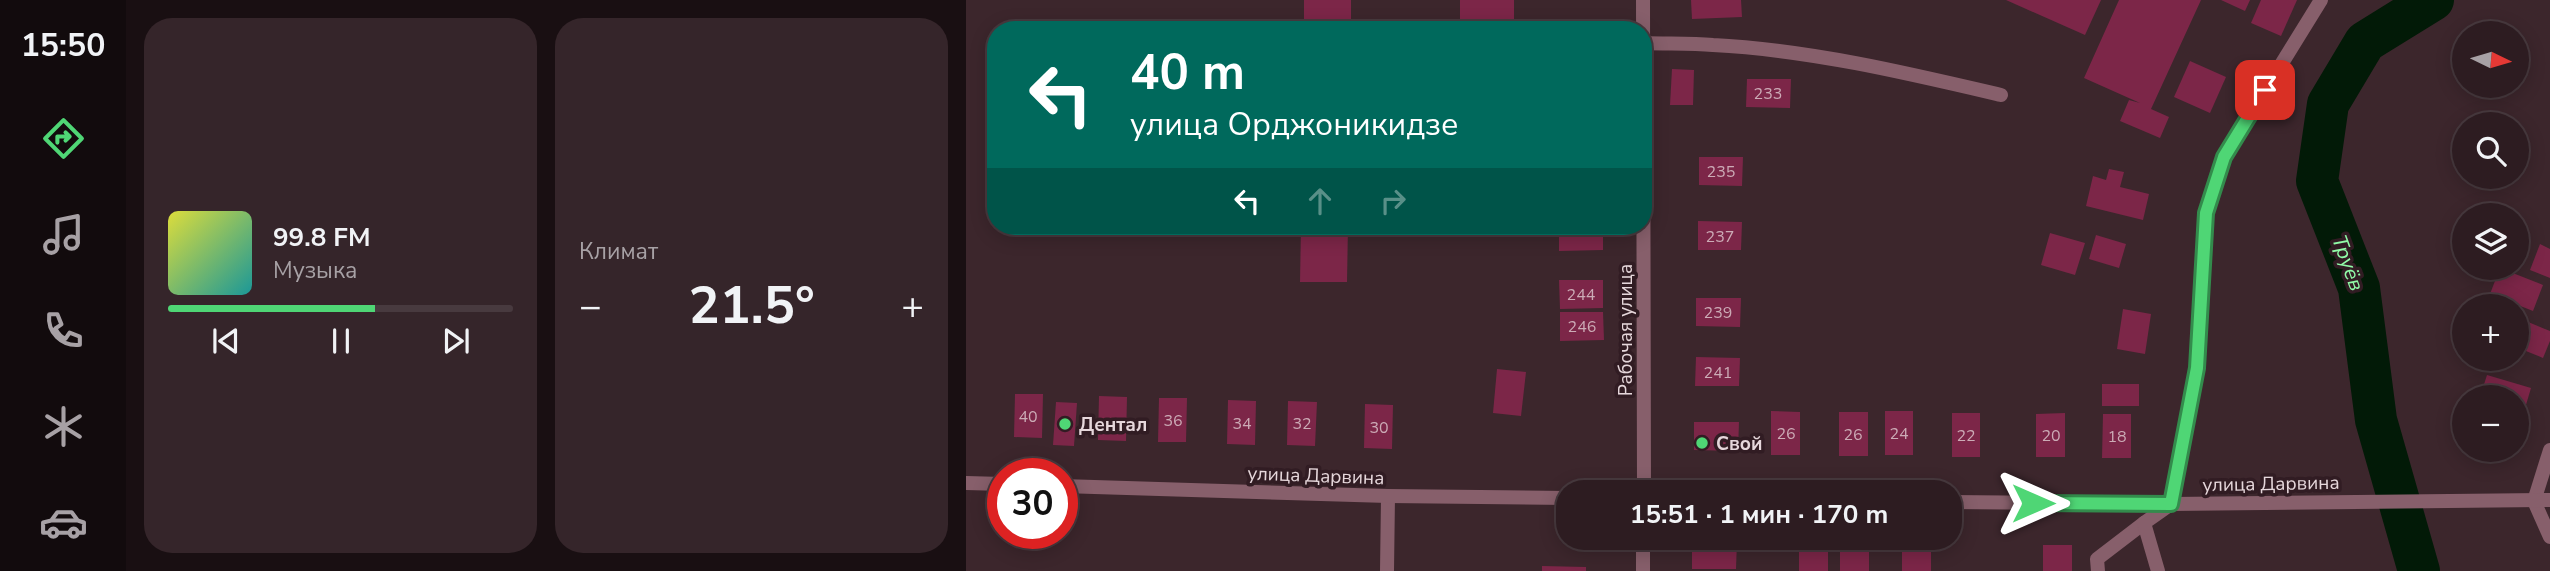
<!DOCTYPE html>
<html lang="ru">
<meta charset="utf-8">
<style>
:root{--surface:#2d1c21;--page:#35252a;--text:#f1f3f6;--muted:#a7a1a5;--line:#483a3f;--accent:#4fd675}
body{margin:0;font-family:"Nunito Sans",sans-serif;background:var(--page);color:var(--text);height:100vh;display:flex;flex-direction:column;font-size:26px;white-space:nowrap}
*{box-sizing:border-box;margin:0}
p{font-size:23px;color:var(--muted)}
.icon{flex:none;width:38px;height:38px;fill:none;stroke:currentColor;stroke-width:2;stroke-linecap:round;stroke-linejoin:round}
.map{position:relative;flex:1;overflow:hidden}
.details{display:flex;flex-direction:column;gap:18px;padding:18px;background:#190f12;width:840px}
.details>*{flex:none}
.hud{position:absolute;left:21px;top:21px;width:665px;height:214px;border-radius:28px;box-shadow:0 4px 18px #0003,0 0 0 2px var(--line);background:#00695c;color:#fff;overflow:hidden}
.needle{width:46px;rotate:95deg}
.tools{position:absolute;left:1486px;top:21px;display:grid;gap:14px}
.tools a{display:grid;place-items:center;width:77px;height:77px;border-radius:50%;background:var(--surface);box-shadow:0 4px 18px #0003,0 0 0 2px var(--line);font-size:35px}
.speed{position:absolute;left:21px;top:458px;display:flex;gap:14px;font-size:35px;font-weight:700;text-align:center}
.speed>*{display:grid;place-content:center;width:91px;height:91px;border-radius:50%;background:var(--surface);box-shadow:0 4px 18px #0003,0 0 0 2px var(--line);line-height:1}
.speed .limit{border:10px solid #d22;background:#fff;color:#111}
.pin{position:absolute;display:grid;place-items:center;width:60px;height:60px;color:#fff;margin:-30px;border-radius:14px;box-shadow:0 4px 10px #0006}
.me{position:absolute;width:77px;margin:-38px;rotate:90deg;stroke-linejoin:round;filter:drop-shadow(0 0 5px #0008)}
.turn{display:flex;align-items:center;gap:24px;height:147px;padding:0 28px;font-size:32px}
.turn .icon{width:91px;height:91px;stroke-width:2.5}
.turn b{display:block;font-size:49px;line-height:60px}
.lanes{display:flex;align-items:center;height:66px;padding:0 28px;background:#0003;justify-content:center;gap:35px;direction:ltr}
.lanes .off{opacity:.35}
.big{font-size:52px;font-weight:700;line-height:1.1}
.details .widget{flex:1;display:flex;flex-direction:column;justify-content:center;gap:10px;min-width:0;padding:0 24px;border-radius:28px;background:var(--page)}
.song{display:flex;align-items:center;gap:21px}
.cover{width:84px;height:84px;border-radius:10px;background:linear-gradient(135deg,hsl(60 70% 55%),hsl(180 70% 35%))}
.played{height:7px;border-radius:4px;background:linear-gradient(90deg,var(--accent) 60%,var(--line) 60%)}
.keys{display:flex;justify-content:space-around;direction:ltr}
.heat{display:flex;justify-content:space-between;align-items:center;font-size:38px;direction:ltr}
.details .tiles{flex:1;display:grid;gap:18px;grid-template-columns:repeat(2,1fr)}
.trip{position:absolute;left:590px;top:480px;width:406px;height:70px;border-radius:28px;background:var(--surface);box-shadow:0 4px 18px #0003,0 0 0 2px var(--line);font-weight:700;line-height:70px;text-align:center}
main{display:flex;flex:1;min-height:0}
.tabs{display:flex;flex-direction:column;width:126px;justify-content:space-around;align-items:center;background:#120b0d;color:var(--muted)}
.tabs .icon{width:49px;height:49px}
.tabs .selected{color:var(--accent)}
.tabs b{font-size:32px;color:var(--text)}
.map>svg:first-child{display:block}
</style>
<main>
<nav class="tabs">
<b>15:50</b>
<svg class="icon selected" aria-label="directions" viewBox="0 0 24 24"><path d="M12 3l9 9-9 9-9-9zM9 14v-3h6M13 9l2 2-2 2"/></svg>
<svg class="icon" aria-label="music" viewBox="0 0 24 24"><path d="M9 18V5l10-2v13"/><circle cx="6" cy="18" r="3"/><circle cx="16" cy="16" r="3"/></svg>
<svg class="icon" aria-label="phone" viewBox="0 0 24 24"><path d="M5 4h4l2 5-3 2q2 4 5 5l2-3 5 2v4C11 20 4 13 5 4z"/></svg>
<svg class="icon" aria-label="climate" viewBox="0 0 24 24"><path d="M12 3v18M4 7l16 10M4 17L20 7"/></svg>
<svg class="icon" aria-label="car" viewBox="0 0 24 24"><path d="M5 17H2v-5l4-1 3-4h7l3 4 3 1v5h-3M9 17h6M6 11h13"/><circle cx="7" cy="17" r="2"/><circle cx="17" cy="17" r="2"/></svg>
</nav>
<section class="details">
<div class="tiles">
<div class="widget">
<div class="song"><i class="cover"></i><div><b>99.8 FM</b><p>Музыка</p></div></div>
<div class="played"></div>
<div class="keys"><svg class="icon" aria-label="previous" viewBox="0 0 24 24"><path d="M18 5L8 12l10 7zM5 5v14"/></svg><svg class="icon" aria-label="pause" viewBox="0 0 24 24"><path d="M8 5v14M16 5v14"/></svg><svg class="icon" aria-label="next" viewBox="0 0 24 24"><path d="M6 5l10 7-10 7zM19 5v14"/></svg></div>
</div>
<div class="widget"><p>Климат</p>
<div class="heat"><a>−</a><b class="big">21.5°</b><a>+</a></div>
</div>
</div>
</section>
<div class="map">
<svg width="1584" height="571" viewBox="0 0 1584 571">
<rect width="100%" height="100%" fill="#3c262c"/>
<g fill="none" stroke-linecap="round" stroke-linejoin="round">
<polyline stroke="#021a07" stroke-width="42" points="1453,571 1410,420 1393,288 1351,181 1362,104 1399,42 1467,0"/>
</g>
<g fill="#7c2648">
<rect x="338" y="0" width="47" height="30"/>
<rect x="494" y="0" width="54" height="30"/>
<polygon points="725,0 775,0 776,17 726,19"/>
<polygon points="1040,0 1135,0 1119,35"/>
<polygon points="1153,0 1235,0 1185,109 1203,117 1194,138 1154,121 1163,100 1174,103 1118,78"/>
<polygon points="1255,0 1284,0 1279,11"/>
<polygon points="1295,0 1331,0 1315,36 1285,23"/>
<polygon points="1224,61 1260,77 1244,113 1208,97"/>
<polygon points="706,69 728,70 727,105 704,105"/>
<polygon points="781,79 825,79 824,108 780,107"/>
<polygon points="733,157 777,157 776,186 733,185"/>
<polygon points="1143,169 1158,172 1154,187 1183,194 1177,220 1120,206 1127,176 1140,180"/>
<polygon points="732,221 776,222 775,250 732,250"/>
<polygon points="335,226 382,226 381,282 334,282"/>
<polygon points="593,226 637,226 637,250 593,251"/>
<polygon points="1084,233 1119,243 1109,275 1075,265"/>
<polygon points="1130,235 1160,244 1153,268 1123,259"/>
<polygon points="1574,244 1584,249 1584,278 1564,270"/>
<polygon points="1534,268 1577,285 1567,311 1524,294"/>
<polygon points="593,280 637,280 637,308 594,309"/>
<polygon points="730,298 775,298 774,327 730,326"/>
<polygon points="1157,309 1185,314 1179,354 1151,349"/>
<polygon points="594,312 637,312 638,340 594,341"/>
<polygon points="1550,317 1584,331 1584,341 1577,358 1550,347"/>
<polygon points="730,357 774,358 773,386 729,386"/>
<polygon points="531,369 560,372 555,416 527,413"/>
<polygon points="1521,375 1565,388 1557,415 1550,413 1550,397 1514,397"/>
<rect x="1136" y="384" width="37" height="22"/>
<polygon points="49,394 77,394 76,438 48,437"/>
<polygon points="133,396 161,397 160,441 132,440"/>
<polygon points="193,398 221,398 220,442 192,442"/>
<polygon points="262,400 290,401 289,445 261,444"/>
<polygon points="322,401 351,402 349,446 321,445"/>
<polygon points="90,402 111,403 108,446 87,445"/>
<polygon points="399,404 427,405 426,449 398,448"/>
<polygon points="805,411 834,412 834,455 805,455"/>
<rect x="919" y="411" width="28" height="44"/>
<rect x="873" y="412" width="29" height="44"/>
<rect x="986" y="413" width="28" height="44"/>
<polygon points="1099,413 1099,457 1070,457 1070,414"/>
<polygon points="1137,414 1165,414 1165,458 1136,458"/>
<polygon points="728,422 773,422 772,451 728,450"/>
<polygon points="726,540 771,541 770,569 726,569"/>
<rect x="833" y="543" width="29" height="28"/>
<rect x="874" y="543" width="29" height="28"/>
<polygon points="936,543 965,544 965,571 936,571"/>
<rect x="1077" y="545" width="29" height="26"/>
<polygon points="576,566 620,567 620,571 576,571"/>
</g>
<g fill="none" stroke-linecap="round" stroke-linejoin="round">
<g stroke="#875f6b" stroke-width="14">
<path d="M 677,43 C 701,44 724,43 747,45 C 844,50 941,73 1035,95"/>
<polyline points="421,571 422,496"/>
</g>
<g stroke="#875f6b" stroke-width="14">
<polyline points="677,0 678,492"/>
<polyline points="1584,450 1568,501 1584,537"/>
<polyline points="0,483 37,484"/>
<polyline points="96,486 422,496 602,498"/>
<polyline points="984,502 1205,504 1584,500"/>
<polyline points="677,571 677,537"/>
<polyline points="1132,571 1131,559 1178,523"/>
<polyline points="1192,571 1178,523 1205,504 1231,368 1240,213 1258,157 1355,0"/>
</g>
</g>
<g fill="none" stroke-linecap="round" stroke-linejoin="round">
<g stroke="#338b4c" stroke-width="18">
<polyline id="route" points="1067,503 1205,504 1231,368 1240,213 1258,157 1299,90"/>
</g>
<use href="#route" stroke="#4fd675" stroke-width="12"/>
</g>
<g fill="#4fd675" stroke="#311c23" stroke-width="2.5">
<circle cx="99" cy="424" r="7"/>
<circle cx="736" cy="443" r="7"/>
</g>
<g text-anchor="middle" stroke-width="7" stroke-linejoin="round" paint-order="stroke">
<g font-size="16" fill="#ccabb6">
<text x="802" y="99">233</text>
<text x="755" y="177">235</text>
<text x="754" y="242">237</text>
<text x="615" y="300">244</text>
<text x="752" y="318">239</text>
<text x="616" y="332">246</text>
<text x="752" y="378">241</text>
<text x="62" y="422">40</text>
<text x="207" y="426">36</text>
<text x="276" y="429">34</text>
<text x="336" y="429">32</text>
<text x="413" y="433">30</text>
<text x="820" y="439">26</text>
<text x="933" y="439">24</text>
<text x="887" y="440">26</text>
<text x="1000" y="441">22</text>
<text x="1085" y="441">20</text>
<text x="1151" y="442">18</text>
</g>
<g font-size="19" fill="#e6d7db" stroke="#311c23">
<text transform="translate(659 330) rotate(-90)" y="7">Рабочая улица</text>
<text transform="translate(350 475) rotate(2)" y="7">улица Дарвина</text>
<text transform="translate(1305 483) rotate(-1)" y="7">улица Дарвина</text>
</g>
<g font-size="19" font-weight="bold" fill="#e6d7db" stroke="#311c23" text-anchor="start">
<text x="113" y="431">Дентал</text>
<text x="750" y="450">Свой</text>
</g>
<g font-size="21" font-style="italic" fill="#91fca8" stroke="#311c23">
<text transform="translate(1382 263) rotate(70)" y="7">Труёв</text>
</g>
</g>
</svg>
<div class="tools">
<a><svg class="needle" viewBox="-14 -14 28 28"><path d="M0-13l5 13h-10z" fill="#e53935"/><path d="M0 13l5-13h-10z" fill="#a7a1a5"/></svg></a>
<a><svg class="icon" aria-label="search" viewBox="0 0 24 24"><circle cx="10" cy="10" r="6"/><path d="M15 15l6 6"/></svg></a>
<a><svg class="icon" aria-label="layers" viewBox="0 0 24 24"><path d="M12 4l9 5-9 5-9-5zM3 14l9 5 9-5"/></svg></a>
<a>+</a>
<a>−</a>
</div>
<div class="speed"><div class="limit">30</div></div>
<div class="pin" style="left:1299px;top:90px;background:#d93025"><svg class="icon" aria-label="arrive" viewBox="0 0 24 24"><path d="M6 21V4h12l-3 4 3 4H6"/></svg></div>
<svg class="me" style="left:1067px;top:503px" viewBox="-20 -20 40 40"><path d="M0-17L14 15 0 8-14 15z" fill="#4fd675" stroke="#fff" stroke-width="4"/></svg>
<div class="trip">15:51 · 1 мин · 170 m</div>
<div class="hud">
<div class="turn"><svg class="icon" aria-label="left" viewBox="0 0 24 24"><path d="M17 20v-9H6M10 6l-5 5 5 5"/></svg><div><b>40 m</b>улица Орджоникидзе</div></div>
<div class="lanes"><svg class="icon" aria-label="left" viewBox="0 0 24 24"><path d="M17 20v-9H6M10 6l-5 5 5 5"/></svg><svg class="icon off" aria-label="ahead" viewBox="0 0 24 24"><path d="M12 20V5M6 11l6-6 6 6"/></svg><svg class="icon off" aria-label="right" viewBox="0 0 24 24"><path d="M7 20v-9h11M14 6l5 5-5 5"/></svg></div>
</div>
</div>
</main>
